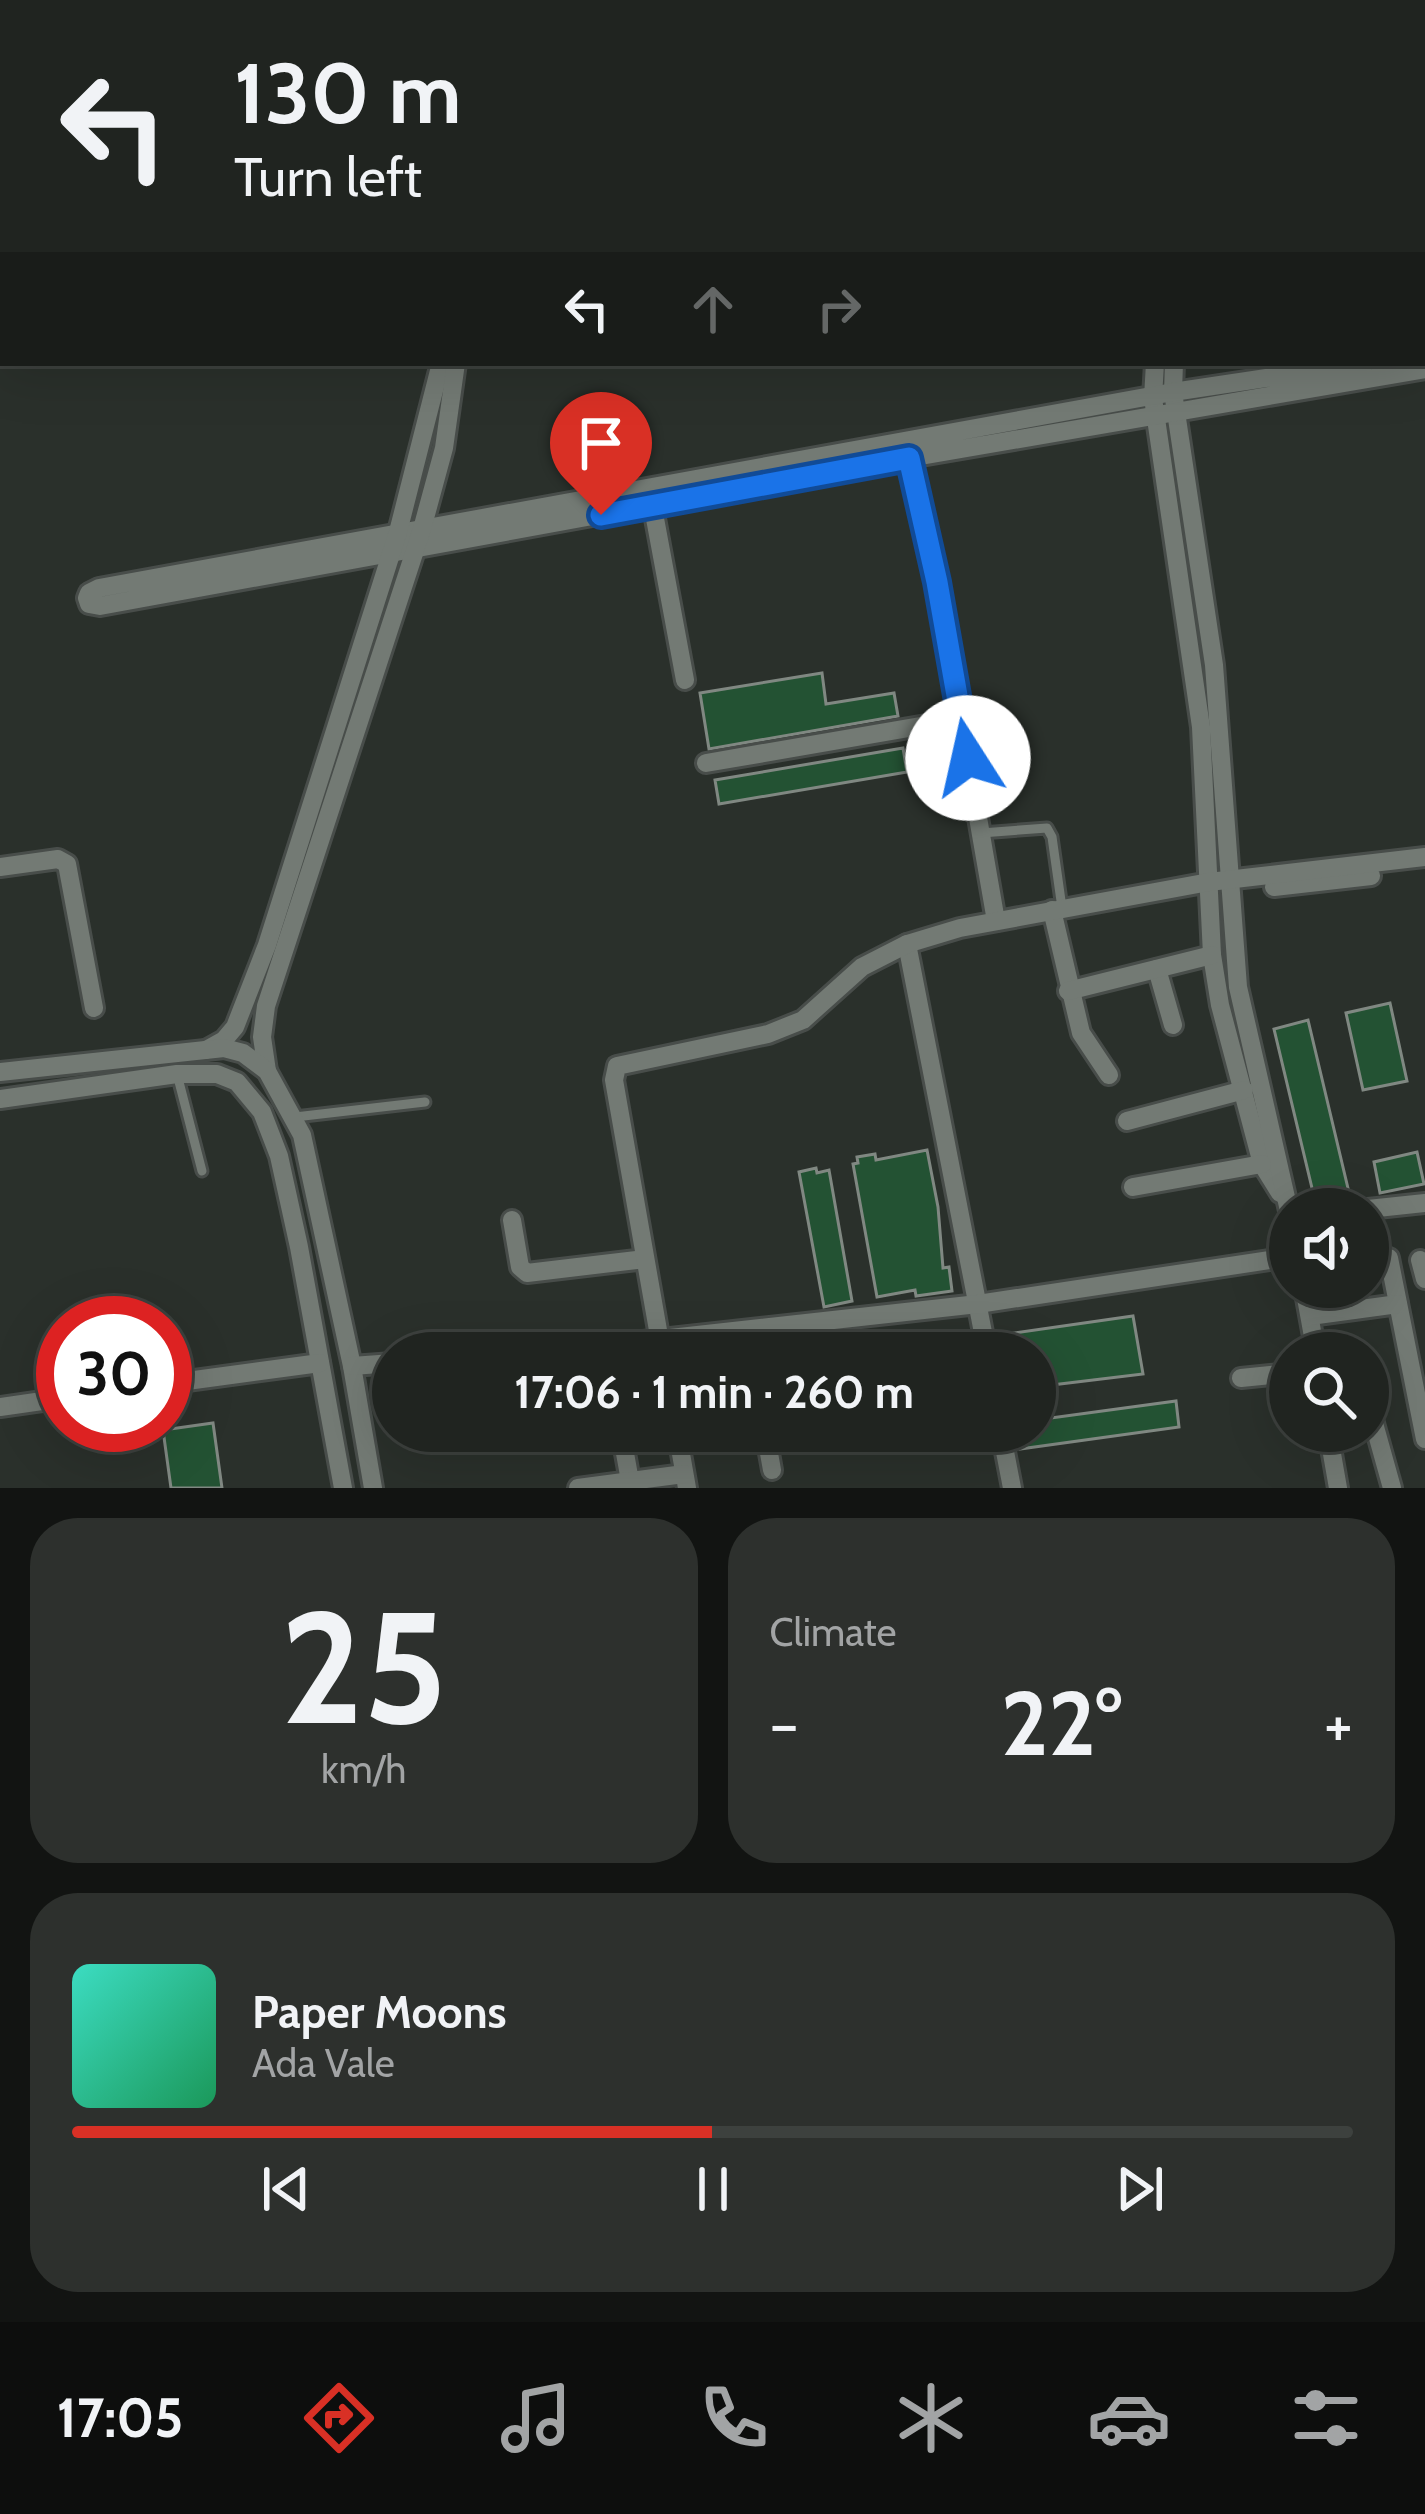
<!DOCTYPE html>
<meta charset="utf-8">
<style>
:root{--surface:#202420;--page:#2d302d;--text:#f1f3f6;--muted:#a2a4a5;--line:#3d413e;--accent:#d93025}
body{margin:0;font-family:Cabin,sans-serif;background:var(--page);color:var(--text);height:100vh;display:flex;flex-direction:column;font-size:45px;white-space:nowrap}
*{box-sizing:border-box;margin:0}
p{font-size:39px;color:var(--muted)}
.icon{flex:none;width:66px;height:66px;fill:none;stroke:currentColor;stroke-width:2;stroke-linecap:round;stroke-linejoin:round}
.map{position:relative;height:1488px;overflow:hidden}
.side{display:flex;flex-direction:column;gap:30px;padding:30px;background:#121412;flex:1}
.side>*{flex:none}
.top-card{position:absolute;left:0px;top:0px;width:1425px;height:366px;box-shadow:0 12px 48px #0002,0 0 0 3px var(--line);background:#202420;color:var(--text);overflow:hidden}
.fabs{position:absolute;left:1269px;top:1188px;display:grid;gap:24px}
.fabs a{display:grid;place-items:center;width:120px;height:120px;border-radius:50%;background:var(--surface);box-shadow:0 12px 48px #0002,0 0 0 3px var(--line);font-size:60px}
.speed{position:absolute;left:36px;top:1296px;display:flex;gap:24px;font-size:60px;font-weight:700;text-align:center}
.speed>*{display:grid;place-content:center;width:156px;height:156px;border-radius:50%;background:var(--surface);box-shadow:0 12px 48px #0002,0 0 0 3px var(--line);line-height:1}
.speed .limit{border:18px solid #d22;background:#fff;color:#111}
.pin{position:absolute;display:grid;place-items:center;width:102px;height:102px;color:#fff;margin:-123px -51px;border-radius:50% 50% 50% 0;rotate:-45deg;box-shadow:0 0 12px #0007}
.pin .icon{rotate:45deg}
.me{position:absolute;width:132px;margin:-66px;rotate:350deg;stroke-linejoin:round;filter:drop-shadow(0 0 9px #0008)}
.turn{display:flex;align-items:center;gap:42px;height:252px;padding:0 36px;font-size:54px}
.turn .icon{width:156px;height:156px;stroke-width:2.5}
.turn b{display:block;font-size:84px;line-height:102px}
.lanes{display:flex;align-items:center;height:114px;padding:0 36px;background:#0003;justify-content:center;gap:60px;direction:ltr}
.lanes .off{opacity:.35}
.big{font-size:90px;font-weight:800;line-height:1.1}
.side .widget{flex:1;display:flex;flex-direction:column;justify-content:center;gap:18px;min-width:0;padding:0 42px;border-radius:48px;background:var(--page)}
.side .dial{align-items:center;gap:0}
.dial b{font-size:156px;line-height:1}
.song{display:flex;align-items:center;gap:36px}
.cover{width:144px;height:144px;border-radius:18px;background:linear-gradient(135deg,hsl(170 70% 55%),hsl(150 70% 35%))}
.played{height:12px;border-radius:6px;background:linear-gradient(90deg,var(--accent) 50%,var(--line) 50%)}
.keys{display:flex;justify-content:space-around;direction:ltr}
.heat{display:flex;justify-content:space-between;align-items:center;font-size:66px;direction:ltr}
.side .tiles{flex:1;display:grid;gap:30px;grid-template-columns:1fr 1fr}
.widget:last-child{grid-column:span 2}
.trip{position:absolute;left:372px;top:1332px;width:684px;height:120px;border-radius:60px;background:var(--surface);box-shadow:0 12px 48px #0002,0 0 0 3px var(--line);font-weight:800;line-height:120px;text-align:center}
.tabs{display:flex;height:192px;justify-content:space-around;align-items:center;background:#0d0e0d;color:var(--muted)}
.tabs .icon{width:84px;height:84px}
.tabs .on{color:var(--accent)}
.tabs b{font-size:54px;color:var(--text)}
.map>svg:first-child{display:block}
</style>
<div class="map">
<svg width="1425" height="1488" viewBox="0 0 1425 1488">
<rect width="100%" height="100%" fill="#2a302b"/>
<g fill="#235233" stroke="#808882" stroke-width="3">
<polygon points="822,673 826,704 894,693 898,716 709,749 700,693"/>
<polygon points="903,748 907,772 719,804 715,780"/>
<polygon points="1390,1003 1407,1081 1363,1090 1346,1013"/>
<polygon points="1308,1020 1351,1201 1322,1209 1317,1209 1274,1029"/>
<polygon points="927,1150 938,1207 943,1268 949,1267 952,1291 916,1296 915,1290 877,1297 853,1164 858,1163 857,1157 875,1154 876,1160"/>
<polygon points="1417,1152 1424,1184 1380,1193 1374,1162"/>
<polygon points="816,1168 817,1173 829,1170 852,1301 824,1307 799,1172"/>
<polygon points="1133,1316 1143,1374 1035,1387 1035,1353 1003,1353 1000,1335"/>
<polygon points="1176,1401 1179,1427 1020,1449 1017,1431 1038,1431 1036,1420"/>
<polygon points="213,1423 222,1488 171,1488 163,1430"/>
</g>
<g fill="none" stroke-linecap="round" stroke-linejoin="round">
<g stroke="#484d4a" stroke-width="15">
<g id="service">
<polyline points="981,833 1047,828 1052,837 1062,908"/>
<polyline points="177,1074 202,1171"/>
<polyline points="295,1117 425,1102"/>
</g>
</g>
<g stroke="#484d4a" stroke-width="24">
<g id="minor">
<polyline points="451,0 452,3"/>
<polyline points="1168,0 1170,3"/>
<polyline points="1004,3 1021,0"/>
<polyline points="1422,26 1425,25"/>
<polyline points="1422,353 1425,353"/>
<polyline points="1155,363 1153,398 1201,727 1212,955 1220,1005 1262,1164 1280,1193"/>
<polyline points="1174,363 1173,392 1214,665 1238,987 1290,1215"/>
<polyline points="1365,363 1173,392 99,588 89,593 87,598 89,604 100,606 909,458 1425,369"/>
<polyline points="907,448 937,582 996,921"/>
<polyline points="651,497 685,680"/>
<polyline points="706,763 961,719"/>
<polyline points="0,867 58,859 67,864 94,1008"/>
<polyline points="1274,887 1371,876"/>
<polyline points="1052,910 1081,1033 1109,1075"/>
<polyline points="907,944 987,1353"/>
<polyline points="1157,969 1173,1025"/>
<polyline points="1068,991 1212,955"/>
<polyline points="206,1050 224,1040 235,1027 267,945 398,532 441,363"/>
<polyline points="267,1071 262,1037 266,1006 422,529 444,448 456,363"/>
<polyline points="0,1072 224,1048 243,1053 267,1071 302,1135 352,1366 373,1488"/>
<polyline points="0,1099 177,1074 217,1074 237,1082 262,1112 279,1156 299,1247 343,1488"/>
<polyline points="1127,1121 1244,1090"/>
<polyline points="1133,1187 1262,1164"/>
<polyline points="1368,1209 1425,1203"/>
<polyline points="512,1220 520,1267 527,1273 645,1259"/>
<polyline points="1389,1258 1425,1439"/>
<polyline points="1420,1260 1425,1279"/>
<polyline points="1304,1287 1316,1353"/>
<polyline points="1310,1316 1398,1304"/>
<polyline points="535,1353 978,1304 1290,1257"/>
<polyline points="662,1353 614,1080 617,1066 768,1034 803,1020 862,967 907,944 960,928 1209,882 1425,857"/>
<polyline points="352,1366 393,1363"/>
<polyline points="1241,1378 1290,1373"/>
<polyline points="165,1384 320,1363"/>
<polyline points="1368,1402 1392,1488"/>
<polyline points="0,1407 63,1398"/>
<polyline points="621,1431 630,1481"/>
<polyline points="677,1431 687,1488"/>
<polyline points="765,1431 772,1470"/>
<polyline points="1001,1431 1012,1488"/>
<polyline points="1328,1431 1338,1488"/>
<polyline points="468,1439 552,1431"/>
<polyline points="578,1488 684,1474"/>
</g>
</g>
<use href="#service" stroke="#737a74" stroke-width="9"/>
<use href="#minor" stroke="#737a74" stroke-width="18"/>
</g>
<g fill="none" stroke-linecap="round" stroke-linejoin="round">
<g stroke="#114b97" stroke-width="30">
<polyline id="route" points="601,515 909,458 937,582 968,758"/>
</g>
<use href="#route" stroke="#1a73e8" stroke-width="21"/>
</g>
</svg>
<div class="fabs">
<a><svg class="icon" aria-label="sound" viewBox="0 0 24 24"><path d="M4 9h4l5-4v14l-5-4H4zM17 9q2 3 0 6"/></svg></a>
<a><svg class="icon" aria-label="search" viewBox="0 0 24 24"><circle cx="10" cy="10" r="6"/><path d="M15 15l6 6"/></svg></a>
</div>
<div class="speed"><div class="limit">30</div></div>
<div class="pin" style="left:601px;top:515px;background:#d93025"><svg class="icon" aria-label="arrive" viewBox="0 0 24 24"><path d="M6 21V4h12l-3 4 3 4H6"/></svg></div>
<svg class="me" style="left:968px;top:758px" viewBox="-20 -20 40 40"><circle r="19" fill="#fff"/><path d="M0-13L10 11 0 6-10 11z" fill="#1a73e8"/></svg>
<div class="trip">17:06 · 1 min · 260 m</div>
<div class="top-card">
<div class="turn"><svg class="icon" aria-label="left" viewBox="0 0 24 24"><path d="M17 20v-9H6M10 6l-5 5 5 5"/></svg><div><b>130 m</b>Turn left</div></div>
<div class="lanes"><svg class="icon" aria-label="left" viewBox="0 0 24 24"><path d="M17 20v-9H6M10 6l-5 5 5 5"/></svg><svg class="icon off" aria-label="ahead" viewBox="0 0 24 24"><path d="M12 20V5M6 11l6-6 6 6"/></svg><svg class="icon off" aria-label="right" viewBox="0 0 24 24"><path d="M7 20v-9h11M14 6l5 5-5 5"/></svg></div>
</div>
</div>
<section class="side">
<div class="tiles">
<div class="widget dial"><b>25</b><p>km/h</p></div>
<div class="widget"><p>Climate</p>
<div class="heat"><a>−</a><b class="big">22°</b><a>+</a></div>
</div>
<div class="widget">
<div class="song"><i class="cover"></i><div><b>Paper Moons</b><p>Ada Vale</p></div></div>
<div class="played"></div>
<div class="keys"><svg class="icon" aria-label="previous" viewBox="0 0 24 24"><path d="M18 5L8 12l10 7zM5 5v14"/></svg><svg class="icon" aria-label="pause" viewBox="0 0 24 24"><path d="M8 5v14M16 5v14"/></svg><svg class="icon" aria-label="next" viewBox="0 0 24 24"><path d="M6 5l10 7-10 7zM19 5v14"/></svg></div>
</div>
</div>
</section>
<nav class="tabs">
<b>17:05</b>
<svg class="icon on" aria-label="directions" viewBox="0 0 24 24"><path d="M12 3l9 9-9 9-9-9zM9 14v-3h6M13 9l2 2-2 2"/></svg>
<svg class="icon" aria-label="music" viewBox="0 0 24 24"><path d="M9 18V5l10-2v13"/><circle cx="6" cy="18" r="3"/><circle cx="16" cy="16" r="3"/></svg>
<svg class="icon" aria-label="phone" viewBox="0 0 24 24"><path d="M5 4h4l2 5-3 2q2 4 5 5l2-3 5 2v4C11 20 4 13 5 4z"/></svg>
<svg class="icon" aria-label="climate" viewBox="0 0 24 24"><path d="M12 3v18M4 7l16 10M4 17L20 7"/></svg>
<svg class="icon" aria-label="car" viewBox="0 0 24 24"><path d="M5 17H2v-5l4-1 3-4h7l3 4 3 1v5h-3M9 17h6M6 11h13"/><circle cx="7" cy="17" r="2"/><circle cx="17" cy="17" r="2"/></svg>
<svg class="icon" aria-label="filters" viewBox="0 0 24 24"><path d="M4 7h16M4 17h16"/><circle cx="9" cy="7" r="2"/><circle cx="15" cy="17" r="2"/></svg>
</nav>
